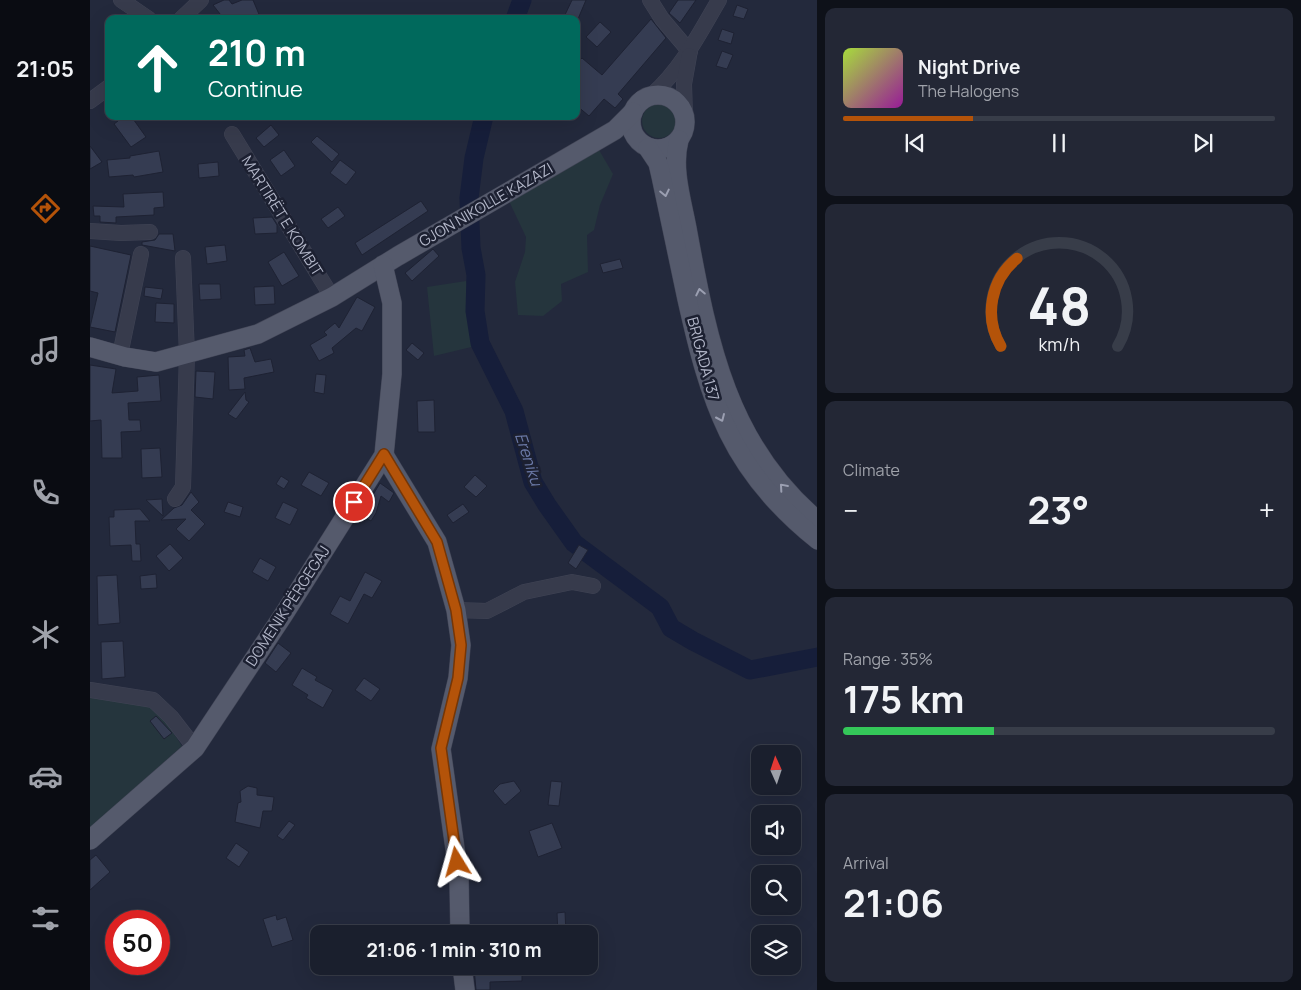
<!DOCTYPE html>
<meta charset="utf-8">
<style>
:root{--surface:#1a1f2d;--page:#232735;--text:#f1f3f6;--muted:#9fa2aa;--line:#383d49;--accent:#b45309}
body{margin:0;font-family:Manrope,sans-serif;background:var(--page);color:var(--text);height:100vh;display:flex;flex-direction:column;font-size:19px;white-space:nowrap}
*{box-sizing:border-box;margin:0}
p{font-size:16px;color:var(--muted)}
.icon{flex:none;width:28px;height:28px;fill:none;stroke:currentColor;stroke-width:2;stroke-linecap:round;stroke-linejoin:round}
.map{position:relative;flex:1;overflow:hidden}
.details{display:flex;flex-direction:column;gap:8px;padding:8px;background:#0e1119;width:484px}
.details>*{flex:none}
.top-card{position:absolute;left:15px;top:15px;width:475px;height:105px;border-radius:10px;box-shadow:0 5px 20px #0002,0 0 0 1px var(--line);background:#00695c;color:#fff;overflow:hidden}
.needle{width:32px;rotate:357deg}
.fabs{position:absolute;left:661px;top:745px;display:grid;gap:10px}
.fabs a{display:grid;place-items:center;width:50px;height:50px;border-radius:10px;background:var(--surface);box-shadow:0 5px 20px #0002,0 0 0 1px var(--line);font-size:25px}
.speed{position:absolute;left:15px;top:910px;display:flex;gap:10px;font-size:25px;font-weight:700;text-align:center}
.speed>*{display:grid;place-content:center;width:65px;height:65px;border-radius:50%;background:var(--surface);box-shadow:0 5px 20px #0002,0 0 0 1px var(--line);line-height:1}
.speed .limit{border:8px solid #d22;background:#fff;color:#111}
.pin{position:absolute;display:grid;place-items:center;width:42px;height:42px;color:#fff;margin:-21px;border:2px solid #fff;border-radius:50%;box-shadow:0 1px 5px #0007}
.me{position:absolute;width:55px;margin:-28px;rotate:352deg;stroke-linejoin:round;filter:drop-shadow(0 0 4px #0008)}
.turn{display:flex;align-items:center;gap:18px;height:105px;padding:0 20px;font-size:22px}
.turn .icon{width:65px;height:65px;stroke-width:2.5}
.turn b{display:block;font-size:35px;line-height:42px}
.big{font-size:38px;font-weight:700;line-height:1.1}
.details .card{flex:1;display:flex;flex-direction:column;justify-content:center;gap:8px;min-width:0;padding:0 18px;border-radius:10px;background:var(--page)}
.details .dial{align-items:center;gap:0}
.dial svg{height:130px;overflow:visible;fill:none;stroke:var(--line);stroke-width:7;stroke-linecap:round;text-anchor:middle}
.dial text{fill:var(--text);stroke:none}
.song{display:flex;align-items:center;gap:15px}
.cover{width:60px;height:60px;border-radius:8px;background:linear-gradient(135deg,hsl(80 70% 55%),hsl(300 70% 35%))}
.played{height:5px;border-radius:2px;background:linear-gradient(90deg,var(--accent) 30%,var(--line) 30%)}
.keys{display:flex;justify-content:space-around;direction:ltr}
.heat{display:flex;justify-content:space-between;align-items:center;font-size:28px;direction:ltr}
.charge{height:8px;border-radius:4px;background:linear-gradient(90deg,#34c759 35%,var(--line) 0)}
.trip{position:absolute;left:220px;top:925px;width:288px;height:50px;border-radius:10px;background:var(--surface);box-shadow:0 5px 20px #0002,0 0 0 1px var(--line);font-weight:700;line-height:50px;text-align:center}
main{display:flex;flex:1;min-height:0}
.menu{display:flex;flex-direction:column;width:90px;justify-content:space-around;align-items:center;background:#0a0c12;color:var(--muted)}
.menu .icon{width:35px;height:35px}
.menu .current{color:var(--accent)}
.menu b{font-size:22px;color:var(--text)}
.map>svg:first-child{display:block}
</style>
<main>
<nav class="menu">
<b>21:05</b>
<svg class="icon current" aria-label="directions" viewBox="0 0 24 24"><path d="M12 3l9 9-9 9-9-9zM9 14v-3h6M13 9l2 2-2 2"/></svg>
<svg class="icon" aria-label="music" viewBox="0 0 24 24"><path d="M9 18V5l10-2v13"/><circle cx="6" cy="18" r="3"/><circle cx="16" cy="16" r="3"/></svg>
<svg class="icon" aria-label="phone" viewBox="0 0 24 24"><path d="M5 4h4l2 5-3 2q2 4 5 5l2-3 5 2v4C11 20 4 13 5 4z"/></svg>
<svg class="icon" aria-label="climate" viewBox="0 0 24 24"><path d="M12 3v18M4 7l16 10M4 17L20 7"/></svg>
<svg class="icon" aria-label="car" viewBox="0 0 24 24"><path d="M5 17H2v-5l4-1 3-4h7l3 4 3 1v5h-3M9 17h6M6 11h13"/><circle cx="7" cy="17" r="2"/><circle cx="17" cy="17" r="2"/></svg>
<svg class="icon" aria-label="filters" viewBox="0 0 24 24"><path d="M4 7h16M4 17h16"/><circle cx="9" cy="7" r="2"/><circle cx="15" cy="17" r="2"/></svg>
</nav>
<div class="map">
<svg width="728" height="990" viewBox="0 0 728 990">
<rect width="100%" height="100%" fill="#23293c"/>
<g fill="#25353d">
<circle cx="569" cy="121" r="17"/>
<polygon points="509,150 523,174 510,205 504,230 497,235 498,272 471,284 472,301 453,316 428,315 425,282 435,252 436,237 419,201"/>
<polygon points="376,281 394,344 344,356 337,287"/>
<polygon points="0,696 59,707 72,716 92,746 0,829"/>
</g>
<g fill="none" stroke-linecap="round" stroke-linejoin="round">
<g stroke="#161e3a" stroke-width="19">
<polyline points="425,19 432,0"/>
<polyline points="394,116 384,158 379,198 381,248 386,275 385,311 390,343 424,411 443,482 457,505 484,543 570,607 581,628 603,641 660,670 728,657"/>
</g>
</g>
<g fill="#353c52" stroke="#1e2233">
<polygon points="134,0 139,0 142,4 152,0 163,0 171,19 134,19 123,5"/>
<polygon points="482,0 496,0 488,19 473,19"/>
<polygon points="588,0 606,0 590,23 579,13"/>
<polygon points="647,5 658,9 654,19 643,16"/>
<polygon points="561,19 576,38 528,94 533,99 525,108 514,99 499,116 486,105 486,64 492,58 512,75"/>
<polygon points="510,22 521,32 507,47 496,37"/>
<polygon points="632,29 644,33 641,44 628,40"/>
<polygon points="632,51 643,55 637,69 626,66"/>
<polygon points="26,116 41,116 56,137 41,147 24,124 28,121"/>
<polygon points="181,125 189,135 174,147 166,138"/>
<polygon points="227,136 249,154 242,162 221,142"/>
<polygon points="0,146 12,162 0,169"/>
<polygon points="194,150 205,166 191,176 180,160"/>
<polygon points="69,151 73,172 44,177 43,175 19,177 17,160 40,158 40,156"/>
<polygon points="250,160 266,172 256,185 240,173"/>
<polygon points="128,162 129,176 109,178 108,164"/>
<polygon points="73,192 74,207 64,208 64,215 26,217 26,223 10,222 10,216 4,216 3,206 34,207 33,194"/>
<polygon points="331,201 338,211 272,255 265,243"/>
<polygon points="248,207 255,216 238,228 231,219"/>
<polygon points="182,217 187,225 187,233 165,234 163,218"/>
<polygon points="69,234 83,234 85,251 52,245 52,242 65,240"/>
<polygon points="135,245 137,261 117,264 115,247"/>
<polygon points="0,246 41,255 25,332 0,327 8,293 0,291"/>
<polygon points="343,249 349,256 322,281 315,273"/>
<polygon points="194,252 209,276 192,286 178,262"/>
<polygon points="530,259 533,268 513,273 510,264"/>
<polygon points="109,284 130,284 131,299 110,300"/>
<polygon points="184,286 185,304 165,305 164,287"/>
<polygon points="55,287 73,289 71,299 54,296"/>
<polygon points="267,297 285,307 272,331 266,328 242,348 244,353 229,361 220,345 237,335 234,332 245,323 249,328"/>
<polygon points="66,303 84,304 84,323 65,322"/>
<polygon points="322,343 334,353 328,360 316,350"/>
<polygon points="160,348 165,362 181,359 184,372 154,378 155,389 139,390 138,357 155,356 154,350"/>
<polygon points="0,365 26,369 22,393 48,391 47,377 69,375 71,401 38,403 39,420 50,420 51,431 31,432 32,458 12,458 11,420 0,421"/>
<polygon points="106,371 125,372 123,399 105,397"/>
<polygon points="226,374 236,375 234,394 224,392"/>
<polygon points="155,392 156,400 159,402 146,419 138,414"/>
<polygon points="344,400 345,432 328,432 327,401"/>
<polygon points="70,448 72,477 52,478 51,449"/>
<polygon points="219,472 239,483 231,496 211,485"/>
<polygon points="385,475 397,486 386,497 374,487"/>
<polygon points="191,476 199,481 194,489 186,484"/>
<polygon points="290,483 304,493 299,502 291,496 286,513 281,521 271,515"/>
<polygon points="101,492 109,502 101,510 115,524 99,541 86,529 96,519 71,520 84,508 92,505"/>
<polygon points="72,499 73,516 56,500"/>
<polygon points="138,502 153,507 150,517 134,512"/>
<polygon points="193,502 208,509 200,525 185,518"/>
<polygon points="373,504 379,512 363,523 357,515"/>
<polygon points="50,509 60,521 45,521 46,544 50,544 51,561 42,561 41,545 20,546 19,517 24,517 24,510"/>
<polygon points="80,544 93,558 79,571 66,556"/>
<polygon points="489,545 498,550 486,569 478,563"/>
<polygon points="170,558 186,567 178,581 162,572"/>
<polygon points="275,572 292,581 282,598 274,594 258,624 240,614 250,596 260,601"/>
<polygon points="66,574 67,588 51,589 50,576"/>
<polygon points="27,575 30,623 8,625 7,576"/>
<polygon points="33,641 35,677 12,679 11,642"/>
<polygon points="188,643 201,653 186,672 175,663"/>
<polygon points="212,668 227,677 225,680 243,690 233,708 216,698 218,695 202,685"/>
<polygon points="274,678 290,689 281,701 265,690"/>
<polygon points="66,716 82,733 74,739 60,721"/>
<polygon points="424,781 431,791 415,805 403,791 410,784"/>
<polygon points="461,781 472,782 469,806 458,805"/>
<polygon points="158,786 167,788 167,795 184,797 182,811 173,811 170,828 145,822 148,803 151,802 150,791"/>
<polygon points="199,821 205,825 193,840 187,836"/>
<polygon points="462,823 472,848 448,857 439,831"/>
<polygon points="146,843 159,852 149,867 136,858"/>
<polygon points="6,855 20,872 0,890 0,860"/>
<polygon points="475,912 476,934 468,934 467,913"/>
<polygon points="186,915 187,920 196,917 203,940 182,947 173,919"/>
<polygon points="414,966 432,966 432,981 400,982 400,990 386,990 384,968"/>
</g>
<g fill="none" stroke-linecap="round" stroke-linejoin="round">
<g stroke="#404455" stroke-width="16">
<g id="minor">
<polyline points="31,0 59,19"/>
<polyline points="560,0 572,19 600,52"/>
<polyline points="91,19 111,0"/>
<path d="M 562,95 C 592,68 609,34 629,0"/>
<polyline points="0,101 19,87"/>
<polyline points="595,116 594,84 599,56"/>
<polyline points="142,134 242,297"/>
<polyline points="0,231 31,233 60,232"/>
<polyline points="30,355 51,254"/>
<polyline points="85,499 93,487 97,354 93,258"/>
<polyline points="366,610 397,611 434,592 482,582 503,586"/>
<polyline points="0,690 63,700 81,717 105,748"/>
</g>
</g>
<g stroke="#404455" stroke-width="20">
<g id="major">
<circle cx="568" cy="122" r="27"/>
<path d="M 589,140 C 581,170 593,204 598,234 C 618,343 638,446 728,521"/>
<path d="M 558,148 L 568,163 L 571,176 C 580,217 588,258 597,299 C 620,402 641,471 728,540"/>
<polyline points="0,347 35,357 66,362 168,334 242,297 308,256 525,130 543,112"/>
<polyline points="294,455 347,542 366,610 371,645 368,678 351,749 369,877 370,934"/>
<polyline points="0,840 105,748 194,614 294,455 302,374 302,303 293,265"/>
<polyline points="372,966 375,990"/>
</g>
</g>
<use href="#minor" stroke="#373b4c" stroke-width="15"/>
<use href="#major" stroke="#555a6c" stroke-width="19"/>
</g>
<defs><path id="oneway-chevron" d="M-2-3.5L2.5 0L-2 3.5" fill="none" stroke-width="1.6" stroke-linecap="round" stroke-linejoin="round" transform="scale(1.25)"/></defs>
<g stroke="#9b9fb1">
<use href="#oneway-chevron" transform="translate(575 193) rotate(78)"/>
<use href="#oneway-chevron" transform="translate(610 292) rotate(-102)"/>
<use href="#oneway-chevron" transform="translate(631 418) rotate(66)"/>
<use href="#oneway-chevron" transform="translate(693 487) rotate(-131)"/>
</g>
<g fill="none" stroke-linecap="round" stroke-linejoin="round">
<g stroke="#753606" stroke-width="12">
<polyline id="route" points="264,502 294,454 347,542 366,610 371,645 368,678 351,748 367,862"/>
</g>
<use href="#route" stroke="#b45309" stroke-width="9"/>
</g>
<g text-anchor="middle" stroke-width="5" stroke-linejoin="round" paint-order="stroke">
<g font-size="15" fill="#b2b6c8" stroke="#1c2031">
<text transform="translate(396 205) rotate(-30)" y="5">GJON NIKOLLE KAZAZI</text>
<text transform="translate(192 216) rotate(58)" y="5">MARTIRËT E KOMBIT</text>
<text transform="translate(613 359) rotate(75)" y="5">BRIGADA 137</text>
<text transform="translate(198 606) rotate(-57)" y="5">DOMENIK PËRGEGAJ</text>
</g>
<g font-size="16" font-style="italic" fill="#6b79a7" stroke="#1c2031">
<text transform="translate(439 459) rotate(72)" y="6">Ereniku</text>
</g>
</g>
</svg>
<div class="fabs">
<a><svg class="needle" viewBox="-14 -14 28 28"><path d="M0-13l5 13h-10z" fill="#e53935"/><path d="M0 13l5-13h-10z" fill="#9fa2aa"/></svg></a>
<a><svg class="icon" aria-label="sound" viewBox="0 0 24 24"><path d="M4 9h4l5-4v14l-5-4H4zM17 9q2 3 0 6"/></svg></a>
<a><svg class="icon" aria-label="search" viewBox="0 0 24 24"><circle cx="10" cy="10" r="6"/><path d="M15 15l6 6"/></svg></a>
<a><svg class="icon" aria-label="layers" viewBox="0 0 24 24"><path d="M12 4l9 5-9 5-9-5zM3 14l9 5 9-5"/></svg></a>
</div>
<div class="speed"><div class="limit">50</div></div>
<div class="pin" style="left:264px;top:502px;background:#d93025"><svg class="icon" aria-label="arrive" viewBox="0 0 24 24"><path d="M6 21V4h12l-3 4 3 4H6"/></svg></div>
<svg class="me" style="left:367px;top:862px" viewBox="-20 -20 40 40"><path d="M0-17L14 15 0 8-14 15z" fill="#b45309" stroke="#fff" stroke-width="4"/></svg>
<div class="trip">21:06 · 1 min · 310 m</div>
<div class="top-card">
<div class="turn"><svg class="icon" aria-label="ahead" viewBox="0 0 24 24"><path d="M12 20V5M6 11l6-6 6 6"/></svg><div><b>210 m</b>Continue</div></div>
</div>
</div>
<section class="details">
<div class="card">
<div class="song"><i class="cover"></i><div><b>Night Drive</b><p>The Halogens</p></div></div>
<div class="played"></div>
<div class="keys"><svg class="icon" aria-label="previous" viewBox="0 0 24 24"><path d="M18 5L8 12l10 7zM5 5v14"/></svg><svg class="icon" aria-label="pause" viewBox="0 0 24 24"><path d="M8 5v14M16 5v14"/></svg><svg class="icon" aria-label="next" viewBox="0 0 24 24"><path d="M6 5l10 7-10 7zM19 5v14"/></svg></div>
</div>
<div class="card dial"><svg viewBox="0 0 100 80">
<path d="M14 69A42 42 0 1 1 86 69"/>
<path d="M14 69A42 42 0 0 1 24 15" stroke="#b45309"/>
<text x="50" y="56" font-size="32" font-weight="700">48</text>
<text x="50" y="72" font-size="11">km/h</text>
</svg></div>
<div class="card"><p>Climate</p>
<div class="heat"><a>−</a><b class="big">23°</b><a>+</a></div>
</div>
<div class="card"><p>Range · 35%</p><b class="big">175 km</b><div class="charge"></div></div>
<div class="card"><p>Arrival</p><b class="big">21:06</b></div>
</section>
</main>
